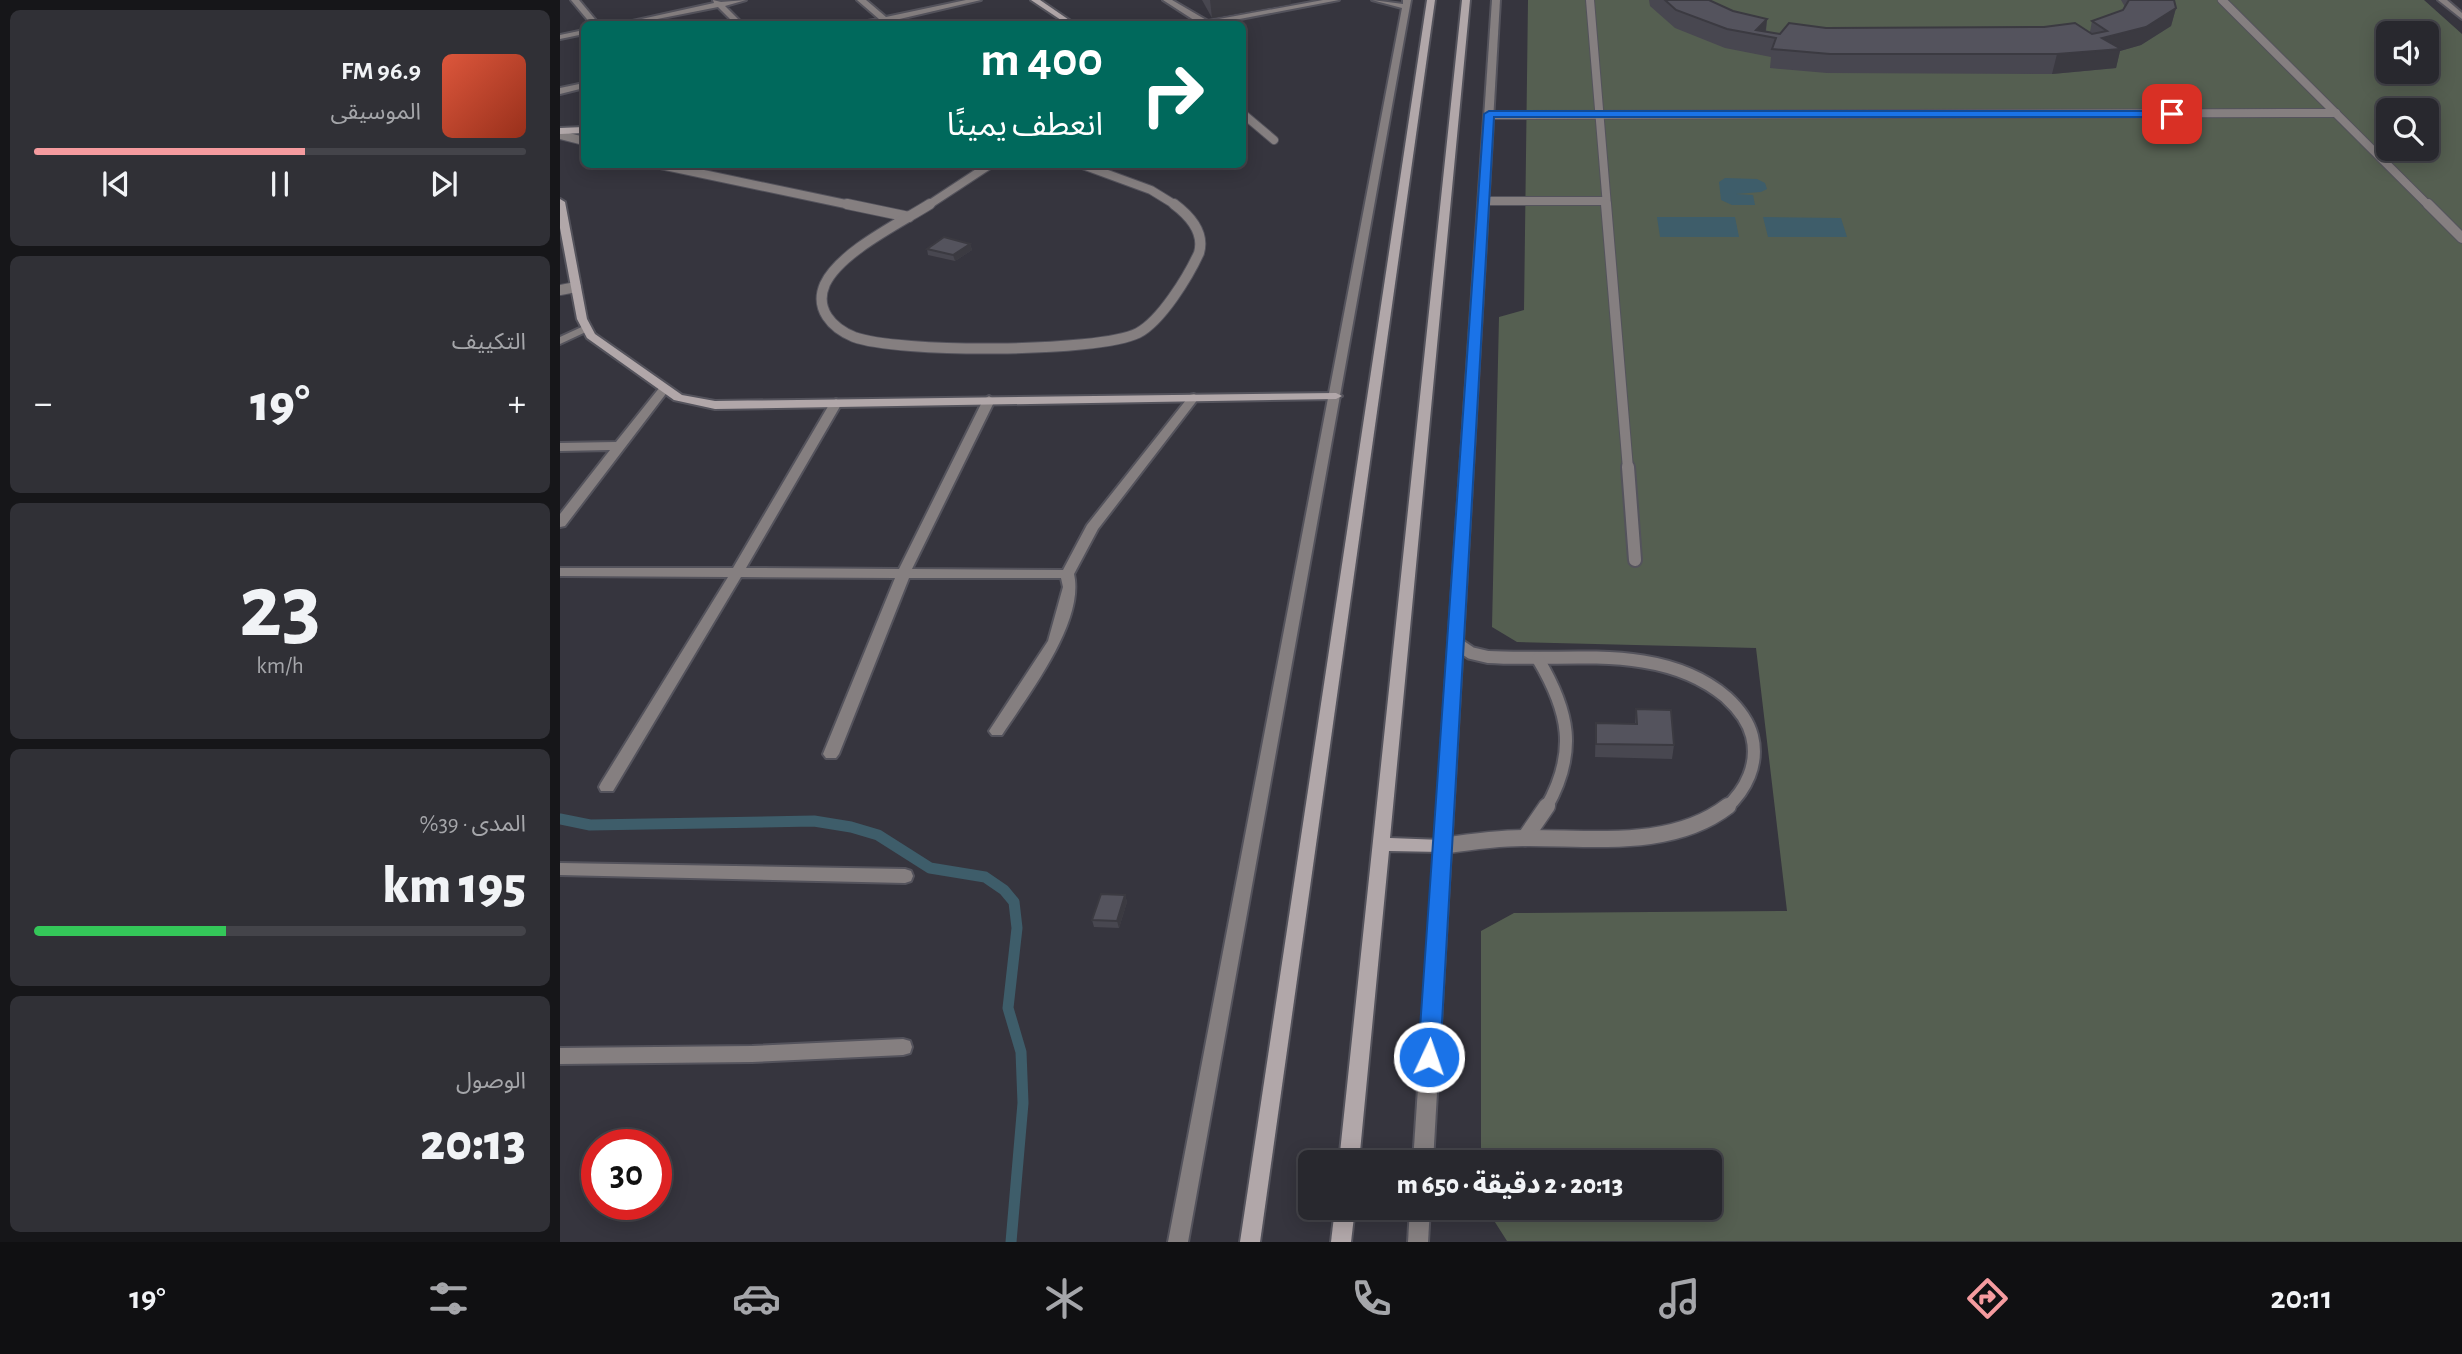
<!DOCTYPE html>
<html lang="ar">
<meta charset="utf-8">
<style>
:root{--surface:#28282e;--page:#303036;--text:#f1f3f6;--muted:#a5a6aa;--line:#44444a;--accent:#f59b9f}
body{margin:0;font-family:"Alegreya Sans","Noto Sans Arabic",sans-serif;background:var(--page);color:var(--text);direction:rtl;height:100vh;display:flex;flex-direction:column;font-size:26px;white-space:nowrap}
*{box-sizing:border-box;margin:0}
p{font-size:23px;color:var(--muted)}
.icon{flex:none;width:38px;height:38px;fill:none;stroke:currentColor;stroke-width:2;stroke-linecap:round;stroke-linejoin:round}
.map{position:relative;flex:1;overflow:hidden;direction:ltr}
.drawer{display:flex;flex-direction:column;gap:10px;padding:10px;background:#161619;width:560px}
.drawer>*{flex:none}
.hud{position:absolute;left:21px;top:21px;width:665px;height:147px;border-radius:10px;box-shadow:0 4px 18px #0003,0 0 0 2px var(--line);direction:rtl;background:#00695c;color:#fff;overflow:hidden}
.fabs{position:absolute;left:1816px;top:21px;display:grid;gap:14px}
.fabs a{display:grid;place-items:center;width:63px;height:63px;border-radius:10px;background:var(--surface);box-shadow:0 4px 18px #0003,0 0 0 2px var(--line);font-size:35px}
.speed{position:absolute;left:21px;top:1129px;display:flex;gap:14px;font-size:35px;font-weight:700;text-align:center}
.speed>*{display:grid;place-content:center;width:91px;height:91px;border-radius:50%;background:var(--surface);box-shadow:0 4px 18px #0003,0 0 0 2px var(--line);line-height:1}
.speed .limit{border:10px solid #d22;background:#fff;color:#111}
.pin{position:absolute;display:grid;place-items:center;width:60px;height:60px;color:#fff;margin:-30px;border-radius:14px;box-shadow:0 4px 10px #0006}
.me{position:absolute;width:77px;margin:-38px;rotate:3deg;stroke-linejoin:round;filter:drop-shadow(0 0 5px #0008)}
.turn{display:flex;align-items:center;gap:24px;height:147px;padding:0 28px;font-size:32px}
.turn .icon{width:91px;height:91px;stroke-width:2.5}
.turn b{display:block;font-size:49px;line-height:60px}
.big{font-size:52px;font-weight:800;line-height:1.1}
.drawer .tile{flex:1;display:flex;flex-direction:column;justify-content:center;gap:10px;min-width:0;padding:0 24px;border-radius:10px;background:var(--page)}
.drawer .dial{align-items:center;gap:0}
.dial b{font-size:91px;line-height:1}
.song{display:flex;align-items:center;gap:21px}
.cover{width:84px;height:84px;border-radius:10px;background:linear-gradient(135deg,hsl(10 70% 55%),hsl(10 70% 35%))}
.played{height:7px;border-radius:4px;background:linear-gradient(90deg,var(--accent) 55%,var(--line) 55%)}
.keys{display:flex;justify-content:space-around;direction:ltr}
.heat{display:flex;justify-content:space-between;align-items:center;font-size:38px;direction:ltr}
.charge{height:10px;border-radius:5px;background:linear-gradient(90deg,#34c759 39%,var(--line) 0)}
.trip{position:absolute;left:738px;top:1150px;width:424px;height:70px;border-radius:10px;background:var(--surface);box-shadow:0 4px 18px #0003,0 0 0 2px var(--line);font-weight:800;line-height:70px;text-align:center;direction:rtl}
.tabs{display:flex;height:112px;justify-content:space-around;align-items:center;background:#101012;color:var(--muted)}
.tabs .icon{width:49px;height:49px}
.tabs .on{color:var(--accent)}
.tabs b{font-size:32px;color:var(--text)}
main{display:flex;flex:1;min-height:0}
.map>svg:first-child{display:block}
</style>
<main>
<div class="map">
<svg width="1902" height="1242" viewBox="0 0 1902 1242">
<rect width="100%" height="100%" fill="#36353e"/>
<path fill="#555f51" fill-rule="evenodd" d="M 968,0 L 1864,0 L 1902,34 L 1902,1242 L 947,1241 L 926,1208 L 1150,1208 L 1150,1162 L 921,1162 L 921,931 L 954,913 L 1227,911 L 1196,648 L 957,642 L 932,627 L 939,317 L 964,310 ZM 1829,33 L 1867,33 L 1867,72 L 1829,72 ZM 1829,110 L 1867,110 L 1867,149 L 1829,149 Z"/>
<g fill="#3e5d6a">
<polygon points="1165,178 1197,179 1205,183 1207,189 1201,192 1176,194 1193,195 1195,205 1172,205 1161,200 1159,182"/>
<polygon points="1097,217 1175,217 1179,237 1100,237"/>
<polygon points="1203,217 1281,218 1287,237 1208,237"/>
</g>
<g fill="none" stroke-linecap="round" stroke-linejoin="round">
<polyline stroke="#3e5d6a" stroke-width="11" points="0,819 30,825 254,821 291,827 318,835 370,868 425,877 444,890 454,902 457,928 448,1008 461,1052 463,1103 451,1242"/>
<g stroke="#54535c" stroke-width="10">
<g id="lane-far3">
<polyline points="1030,0 1047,206"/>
<polyline points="1662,0 1869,206"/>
<polyline points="682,113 714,140"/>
<polyline points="929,115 1776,113"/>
<polyline points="0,135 24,141"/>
<polyline points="96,164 295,206"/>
<polyline points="520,164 591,190 617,206"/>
<polyline points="924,201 1046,201"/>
<polyline points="367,206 431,164"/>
</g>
</g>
<g stroke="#54535c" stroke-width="12">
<g id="lane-far2">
<polyline points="287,204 349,217"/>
<path d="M 370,204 C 340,223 280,252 265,284 C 254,309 272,328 294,337 C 337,353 538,353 578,333 C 601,321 628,277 639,253 C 645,232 630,216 614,204"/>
<polyline points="1046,204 1068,469"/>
<polyline points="1868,204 1902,238"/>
<polyline points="0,290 16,287"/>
</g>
</g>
<g stroke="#54535c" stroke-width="16">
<g id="lane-far1">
<polyline points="1068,467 1075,560"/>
<path d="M 896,643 L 911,653 L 928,657 C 1007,662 1101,642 1166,697 C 1178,708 1188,720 1192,736 C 1199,764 1186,790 1166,808"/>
<path d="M 978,659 C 1009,711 1018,752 986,808"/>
</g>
</g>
<g stroke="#54535c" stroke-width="19">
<g id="lane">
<polyline points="965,838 987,806"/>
<path d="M 882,846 C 909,842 936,838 963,838 C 1030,837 1111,850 1168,806"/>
</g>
</g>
<g stroke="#54535c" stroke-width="4">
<g id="street">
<polygon points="11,0 19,0 39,24 31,24"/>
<polygon points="153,0 161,2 186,0 165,6 183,24 175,24 158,7 72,24 59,24 154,3"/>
<polygon points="297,0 306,0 326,17 406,0 421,0 331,21 334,24 323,22 301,24 302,22 319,19"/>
<polygon points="603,0 612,0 648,21 763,0 779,0 654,24 640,24"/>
<polygon points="812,0 843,4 843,0 851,0 628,1242 608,1242 842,8"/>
<polygon points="932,0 940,0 873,1162 853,1162"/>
<polygon points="1878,0 1887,0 1902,13 1902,19"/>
<polygon points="24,30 24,34 0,39 0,35"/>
<polygon points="24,83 24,88 0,94 0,88"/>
<polygon points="26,325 31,328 30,330 0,344 0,337"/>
<polygon points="104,386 108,387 108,391 5,526 0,527 0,514 50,450 0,451 0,443 56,442 100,387"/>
<path d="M 634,394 L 640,397 L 638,399 L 538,529 L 514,574 C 525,622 468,695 442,735 L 432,735 L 429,731 L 488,641 L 503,587 L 501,578 L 349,578 L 279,754 L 276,758 L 266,758 L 263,754 L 335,578 L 181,577 L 53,791 L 41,791 L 39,787 L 41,783 L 168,577 L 0,576 L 0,568 L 173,568 L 270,403 L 276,399 L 282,403 L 186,568 L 339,569 L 423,400 L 429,396 L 435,400 L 352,569 L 503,570 L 527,525 L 630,395 Z"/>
<polygon points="0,863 345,869 351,871 353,876 351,881 345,883 0,875"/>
<polygon points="343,1039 350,1041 352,1047 350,1053 343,1055 192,1062 0,1064 0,1048 192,1046"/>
<polygon points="850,1208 870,1208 868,1242 848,1242"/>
</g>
</g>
<g stroke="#54535c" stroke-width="4">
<g id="secondary">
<polygon points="471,0 480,0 515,24 507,24"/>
<polygon points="867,0 875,0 700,1242 680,1242"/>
<polygon points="902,0 910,0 830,838 882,840 888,842 890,846 888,850 882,852 829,851 799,1162 779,1162"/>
<polygon points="24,127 24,133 0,134 0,128"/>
<polygon points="0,199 5,202 27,319 35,334 122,395 155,401 776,393 782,396 776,399 155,409 114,400 27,338 17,319 0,228"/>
<polygon points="775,1208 795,1208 791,1242 771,1242"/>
</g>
</g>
<use href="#lane-far3" stroke="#857f80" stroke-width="8"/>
<use href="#lane-far2" stroke="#857f80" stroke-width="10"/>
<use href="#lane-far1" stroke="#857f80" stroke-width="12"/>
<use href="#lane" stroke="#857f80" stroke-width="16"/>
<use href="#street" fill="#857f80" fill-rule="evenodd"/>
<use href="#secondary" fill="#b1a7a9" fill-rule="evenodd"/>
</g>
<g fill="#484750">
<polygon points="642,0 731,0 731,4 652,18"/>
<polygon points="1089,0 1149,0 1173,11 1207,19 1206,32 1220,34 1266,28 1530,32 1532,21 1563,10 1565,7 1561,0 1614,0 1616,8 1611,26 1581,45 1560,51 1556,68 1492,74 1267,73 1210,68 1211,57 1165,48 1115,28 1090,6"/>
<polygon points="410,244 412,250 395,261 368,255 367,249"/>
<polygon points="1076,709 1114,745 1112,759 1035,757 1036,723 1075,724"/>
<polygon points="565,895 567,902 559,928 534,927 532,920"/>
</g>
<g fill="#3b3a41">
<polygon points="650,0 731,0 731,4 652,18"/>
<polygon points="1616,8 1611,26 1581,45 1560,51 1556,68 1492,74 1497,54 1542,38"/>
<polygon points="1207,19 1205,36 1196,30"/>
<polygon points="410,244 412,250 395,261 393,255"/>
<polygon points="565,895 567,902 559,928 557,921"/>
</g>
<g fill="#54535d" stroke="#3b3a41" stroke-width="2">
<polygon points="1105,0 1149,0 1173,11 1207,19 1196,30 1220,34 1229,23 1266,28 1484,27 1515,23 1532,34 1547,31 1532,21 1563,10 1569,0 1614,0 1616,8 1586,27 1542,38 1561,49 1497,54 1270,54 1212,49 1216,38 1167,29 1116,10"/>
<polygon points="384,237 410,244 393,255 367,249"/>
<polygon points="1076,709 1111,710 1114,745 1036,744 1036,723 1077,724"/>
<polygon points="541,894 565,895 557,921 532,920"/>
</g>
<polygon fill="#1a73e8" stroke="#114b97" stroke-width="2" points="929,111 1612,111 1617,114 1612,117 934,117 880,1057 877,1063 869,1066 862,1063 858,1057 924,114"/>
</svg>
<div class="fabs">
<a><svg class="icon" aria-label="sound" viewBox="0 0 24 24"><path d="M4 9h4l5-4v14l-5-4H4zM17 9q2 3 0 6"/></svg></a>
<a><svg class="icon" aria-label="search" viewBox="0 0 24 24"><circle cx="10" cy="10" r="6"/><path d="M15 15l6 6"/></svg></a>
</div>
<div class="speed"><div class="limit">30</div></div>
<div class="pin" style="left:1612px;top:114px;background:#d93025"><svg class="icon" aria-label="arrive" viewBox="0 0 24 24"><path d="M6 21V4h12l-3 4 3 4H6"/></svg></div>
<svg class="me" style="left:869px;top:1057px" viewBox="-20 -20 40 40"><circle r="17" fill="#1a73e8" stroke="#fff" stroke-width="3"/><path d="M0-11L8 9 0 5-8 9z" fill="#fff"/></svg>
<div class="trip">20:13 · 2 دقيقة · 650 m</div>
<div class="hud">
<div class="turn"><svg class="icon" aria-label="right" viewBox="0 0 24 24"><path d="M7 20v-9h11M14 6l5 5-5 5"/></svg><div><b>400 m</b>انعطف يمينًا</div></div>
</div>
</div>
<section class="drawer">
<div class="tile">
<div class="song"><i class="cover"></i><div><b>96.9 FM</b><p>الموسيقى</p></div></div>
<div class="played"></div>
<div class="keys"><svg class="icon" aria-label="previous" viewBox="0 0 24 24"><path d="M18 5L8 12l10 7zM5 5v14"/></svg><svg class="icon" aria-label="pause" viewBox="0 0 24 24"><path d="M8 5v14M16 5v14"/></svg><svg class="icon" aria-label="next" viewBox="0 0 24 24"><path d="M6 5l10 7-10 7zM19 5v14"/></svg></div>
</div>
<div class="tile"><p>التكييف</p>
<div class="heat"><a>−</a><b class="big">19°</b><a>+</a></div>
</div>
<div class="tile dial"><b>23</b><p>km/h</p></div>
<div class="tile"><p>المدى · 39%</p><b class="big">195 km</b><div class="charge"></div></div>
<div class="tile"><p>الوصول</p><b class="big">20:13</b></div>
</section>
</main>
<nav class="tabs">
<b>20:11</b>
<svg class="icon on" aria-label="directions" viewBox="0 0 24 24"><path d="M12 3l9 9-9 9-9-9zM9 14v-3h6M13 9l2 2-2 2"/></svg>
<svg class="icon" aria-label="music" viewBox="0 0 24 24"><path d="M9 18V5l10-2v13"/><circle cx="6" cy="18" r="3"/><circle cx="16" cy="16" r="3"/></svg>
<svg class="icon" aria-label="phone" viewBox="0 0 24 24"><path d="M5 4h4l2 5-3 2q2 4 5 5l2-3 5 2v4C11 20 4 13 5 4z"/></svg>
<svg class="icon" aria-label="climate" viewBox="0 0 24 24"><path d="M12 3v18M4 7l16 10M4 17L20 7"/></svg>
<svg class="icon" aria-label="car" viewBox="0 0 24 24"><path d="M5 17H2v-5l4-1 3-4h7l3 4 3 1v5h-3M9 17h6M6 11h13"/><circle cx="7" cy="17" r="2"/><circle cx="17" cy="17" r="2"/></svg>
<svg class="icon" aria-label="filters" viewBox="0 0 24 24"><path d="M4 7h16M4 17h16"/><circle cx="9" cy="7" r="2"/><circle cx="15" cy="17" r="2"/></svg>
<b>19°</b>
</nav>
